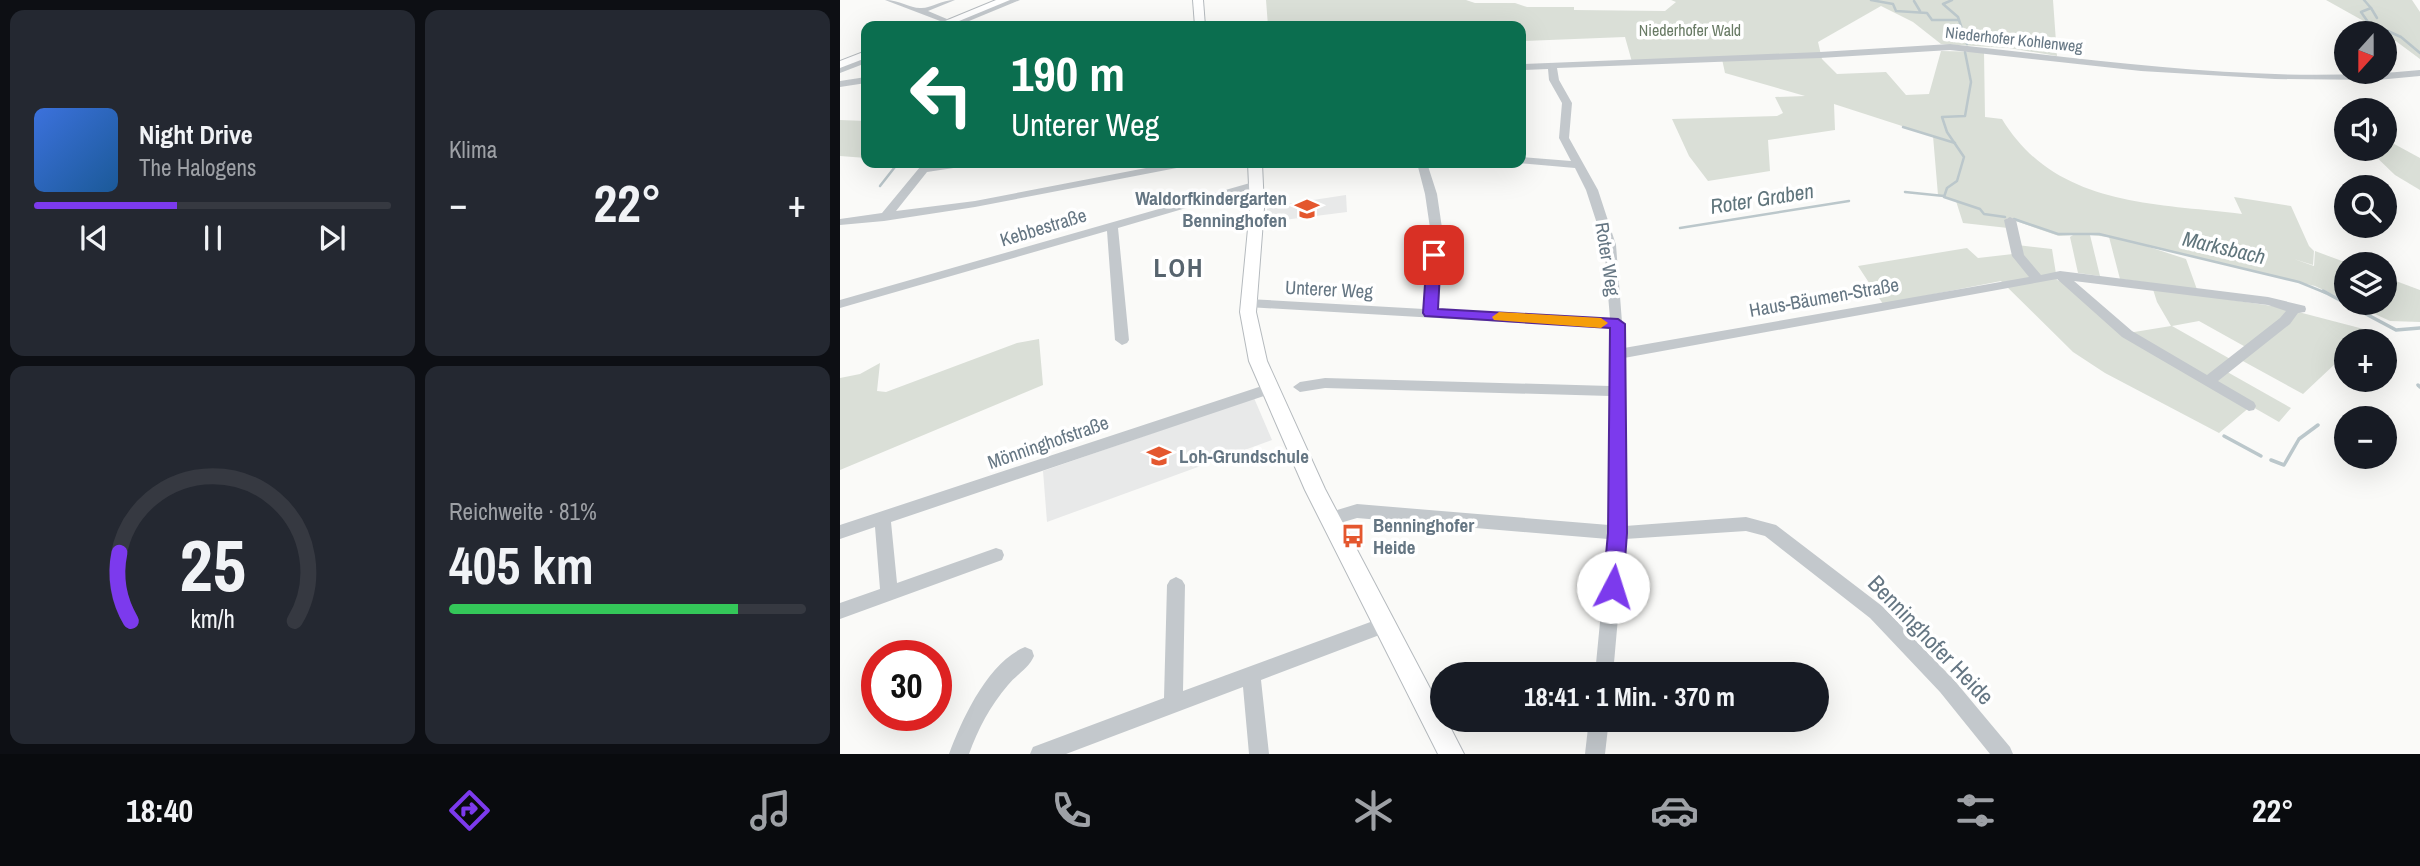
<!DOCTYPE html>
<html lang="de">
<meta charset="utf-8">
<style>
:root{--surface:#171b24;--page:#242831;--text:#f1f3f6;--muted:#9ea1a6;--line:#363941;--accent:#7c3aed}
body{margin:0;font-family:"Archivo Narrow",sans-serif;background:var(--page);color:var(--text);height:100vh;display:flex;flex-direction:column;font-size:26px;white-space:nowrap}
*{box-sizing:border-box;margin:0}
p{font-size:23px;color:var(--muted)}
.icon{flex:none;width:38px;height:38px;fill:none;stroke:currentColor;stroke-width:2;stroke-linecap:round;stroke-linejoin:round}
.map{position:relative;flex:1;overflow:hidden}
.drawer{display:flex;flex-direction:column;gap:10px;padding:10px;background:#0d0f14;width:840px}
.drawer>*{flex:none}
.banner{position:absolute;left:21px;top:21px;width:665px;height:147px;border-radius:14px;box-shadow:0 7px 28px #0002;background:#0b6e4f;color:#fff;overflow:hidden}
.needle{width:46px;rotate:201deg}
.controls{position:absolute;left:1494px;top:21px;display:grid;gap:14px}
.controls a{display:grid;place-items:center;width:63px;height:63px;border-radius:50%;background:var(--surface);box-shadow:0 7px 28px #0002;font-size:35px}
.speed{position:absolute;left:21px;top:640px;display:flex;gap:14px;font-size:35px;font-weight:700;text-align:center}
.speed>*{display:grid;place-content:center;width:91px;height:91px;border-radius:50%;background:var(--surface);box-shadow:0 7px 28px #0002;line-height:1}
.speed .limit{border:10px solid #d22;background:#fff;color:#111}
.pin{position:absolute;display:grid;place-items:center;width:60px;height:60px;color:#fff;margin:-30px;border-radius:14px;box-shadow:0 4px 10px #0006}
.me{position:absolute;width:77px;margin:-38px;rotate:5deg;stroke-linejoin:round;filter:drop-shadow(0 0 5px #0008)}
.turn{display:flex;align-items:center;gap:24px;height:147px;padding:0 35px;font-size:32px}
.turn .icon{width:91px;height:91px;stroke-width:2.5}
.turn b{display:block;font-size:49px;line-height:60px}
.big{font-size:52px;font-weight:800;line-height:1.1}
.drawer .card{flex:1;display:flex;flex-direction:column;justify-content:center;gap:10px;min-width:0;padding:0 24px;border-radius:14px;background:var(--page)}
.drawer .dial{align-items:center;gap:0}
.dial svg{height:182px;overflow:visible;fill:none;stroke:var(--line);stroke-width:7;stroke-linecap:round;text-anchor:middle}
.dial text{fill:var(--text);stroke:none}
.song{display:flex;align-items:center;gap:21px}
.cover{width:84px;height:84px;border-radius:10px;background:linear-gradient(135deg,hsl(220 70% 55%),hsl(210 70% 35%))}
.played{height:7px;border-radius:4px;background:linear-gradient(90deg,var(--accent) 40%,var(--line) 40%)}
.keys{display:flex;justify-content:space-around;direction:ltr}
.heat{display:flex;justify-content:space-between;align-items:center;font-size:38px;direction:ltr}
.charge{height:10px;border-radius:5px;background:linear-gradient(90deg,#34c759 81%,var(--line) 0)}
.drawer .tiles{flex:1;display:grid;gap:10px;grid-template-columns:repeat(2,1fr)}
.trip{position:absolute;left:590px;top:662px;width:399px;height:70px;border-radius:35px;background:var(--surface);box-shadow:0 7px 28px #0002;font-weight:800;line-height:70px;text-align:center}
.menu{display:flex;height:112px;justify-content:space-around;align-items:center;background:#090b0e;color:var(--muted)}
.menu .icon{width:49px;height:49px}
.menu .current{color:var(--accent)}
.menu b{font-size:32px;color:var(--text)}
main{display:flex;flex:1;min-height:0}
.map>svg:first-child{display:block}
</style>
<main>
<section class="drawer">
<div class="tiles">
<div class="card">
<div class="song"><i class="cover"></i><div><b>Night Drive</b><p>The Halogens</p></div></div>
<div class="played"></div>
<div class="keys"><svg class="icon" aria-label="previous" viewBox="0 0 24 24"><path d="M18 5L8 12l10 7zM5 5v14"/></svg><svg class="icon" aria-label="pause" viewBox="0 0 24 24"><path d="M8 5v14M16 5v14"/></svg><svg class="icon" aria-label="next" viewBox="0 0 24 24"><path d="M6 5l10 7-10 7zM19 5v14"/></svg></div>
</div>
<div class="card"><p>Klima</p>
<div class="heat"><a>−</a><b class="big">22°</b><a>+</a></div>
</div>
<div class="card dial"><svg viewBox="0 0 100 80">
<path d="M14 69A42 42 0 1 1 86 69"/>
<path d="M14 69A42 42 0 0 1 9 39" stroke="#7c3aed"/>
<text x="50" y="56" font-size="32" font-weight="700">25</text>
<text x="50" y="72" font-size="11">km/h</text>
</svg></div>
<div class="card"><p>Reichweite · 81%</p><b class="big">405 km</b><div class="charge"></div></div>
</div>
</section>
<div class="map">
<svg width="1580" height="754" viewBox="0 0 1580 754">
<rect width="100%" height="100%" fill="#fafaf8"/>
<g fill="#e8e9e9">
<polygon points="506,195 507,212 427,222 427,207"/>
<polygon points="414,398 432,440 207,522 203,471"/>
</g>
<g fill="#dadfd7">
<path d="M 426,0 L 626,0 L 635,3 L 675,3 L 687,7 L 734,7 L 734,10 L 825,11 L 836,2 L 831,0 L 1213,0 L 1217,56 L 1169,48 L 1101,44 L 1073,22 L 1041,6 L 978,42 L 982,59 L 997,74 L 1046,72 L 1066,95 L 1089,94 L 1101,51 L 1144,52 L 1145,117 L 1162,119 C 1215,206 1311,203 1402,214 L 1394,197 L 1451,206 L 1469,246 L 1474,251 L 1473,265 L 1454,259 L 1474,266 L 1475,251 L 1510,264 L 1507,264 L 1507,301 L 1475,286 L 1306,246 L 1346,259 L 1359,295 L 1439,307 L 1535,332 L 1526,341 L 1507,341 L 1507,357 L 1496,363 L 1463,394 L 1401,360 L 1411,350 L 1359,321 L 1332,326 L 1392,360 L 1382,369 L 1451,408 L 1439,422 L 1411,406 L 1379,433 L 1265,373 L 1233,352 L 1161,281 L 1043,304 L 1018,266 L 1127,248 L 1138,258 L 1173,254 L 1177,245 L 1212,249 L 1217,280 L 1226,283 L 1288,333 L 1331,326 L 1317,302 L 1311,283 L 1280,279 L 1269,237 L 1250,235 L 1260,276 L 1238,273 L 1230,237 L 1233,235 L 1219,236 L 1167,218 L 1168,228 L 1123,223 L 1116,201 L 1098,195 L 1093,136 L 994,104 L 995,130 L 928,140 L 930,171 L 868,181 L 849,156 L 832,119 L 937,116 L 943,113 L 935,97 L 965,96 L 885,73 L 882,59 L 792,62 L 785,37 L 681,41 L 681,26 L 428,26 Z"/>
<polygon points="1486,0 1572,0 1580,12 1580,59 1545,33"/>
<polygon points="0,120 26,121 26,158 0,156"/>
<polygon points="1545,139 1580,158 1580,190 1555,175 1528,149 1545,149"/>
<polygon points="1545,277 1580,290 1580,322 1550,321 1511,303 1545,303"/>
<polygon points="199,339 203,385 0,470 0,378 20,374 40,363 37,391 46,392 177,343"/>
</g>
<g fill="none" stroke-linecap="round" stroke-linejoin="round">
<g stroke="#bbc7cb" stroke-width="2.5">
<polyline points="1031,0 1053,4 1056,11 1087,13 1092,20 1119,20"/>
<polyline points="1112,0 1103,4 1118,17 1127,44"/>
<polyline points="1524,0 1531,8 1521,12 1528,22 1561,37 1580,53"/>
<polyline points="1074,1 1080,11"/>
<polyline points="1531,8 1537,18"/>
<polyline points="1125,52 1131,82 1125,116 1102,117 1107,132 1124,157 1117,181 1107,188 1104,197 1140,209 1144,214 1165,217"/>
<polyline points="1063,127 1115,143"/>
<polyline points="40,186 58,163"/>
<polyline points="1065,192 1104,196"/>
<polyline points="1174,219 1218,234 1259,234 1459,282 1486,293"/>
<polyline points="840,228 1009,201"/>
</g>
<g stroke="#bbc7cb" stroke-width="3.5">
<polyline points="1483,291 1556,330 1580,328"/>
<polyline points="1578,385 1580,387"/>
<polyline points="1384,436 1421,456"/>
<polyline points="1431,460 1444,465 1459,439 1478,425"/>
</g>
<g stroke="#b5babe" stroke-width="2">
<g id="major">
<polygon points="156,0 170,0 107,26 93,26"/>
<polygon points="353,0 363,0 365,26 355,26"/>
<polygon points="26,51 26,58 0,68 0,61"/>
<polygon points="408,163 422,163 424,208 416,312 427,361 485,489 602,711 602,719 606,719 624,754 598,754 465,490 409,361 400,312 410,208"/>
</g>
</g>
<g fill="#c3c8cc" fill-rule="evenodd">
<path d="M 45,0 C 59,0 70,8 80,8 C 90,9 101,0 115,0 L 88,11 L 114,22 L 169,0 L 180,0 L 117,26 L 106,26 L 108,24 Z"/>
<path d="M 1110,44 C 1265,61 1424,85 1580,70 L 1580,76 L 1537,80 L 1435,79 L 1301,71 L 1110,50 L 980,58 L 717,68 L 719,80 L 732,103 L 729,138 L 758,190 L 776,245 L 784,348 L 1189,277 L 1172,256 L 1164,220 L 1170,217 L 1176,220 L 1184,255 L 1201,275 L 1220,271 L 1428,297 L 1465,306 L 1466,309 L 1465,312 L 1458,313 L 1450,324 L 1378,381 L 1414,402 L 1416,406 L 1414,410 L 1409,411 L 1282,337 L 1217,279 L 784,358 L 785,526 L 906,517 L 936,525 L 1042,606 L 1114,680 L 1170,747 L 1173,754 L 1150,754 L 1100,692 L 1030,618 L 925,536 L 906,531 L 785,539 L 773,674 L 755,674 L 768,539 L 517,518 L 490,526 L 484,524 L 482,519 L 484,514 L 517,504 L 769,525 L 770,396 L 485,388 L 460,392 L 453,387 L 460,382 L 485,378 L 770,386 L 770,328 L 408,307 L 402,303 L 408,299 L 584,309 L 590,228 L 585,194 L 577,163 L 587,163 L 597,194 L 602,228 L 597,309 L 770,319 L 764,245 L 746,190 L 735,168 L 679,163 L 681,157 L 731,161 L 719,138 L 722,103 L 709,80 L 708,69 L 681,70 L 681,64 L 980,52 ZM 1234,281 L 1428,305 L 1446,311 L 1440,318 L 1367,375 L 1292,331 Z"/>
<polygon points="26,57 26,63 0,73 0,67"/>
<polygon points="26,77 26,83 0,87 0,81"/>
<polygon points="106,163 132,163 127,166 87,172 56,211 135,201 332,163 352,163 347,166 135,207 44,221 0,225 0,219 42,213 80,167"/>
<polygon points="417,181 421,182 421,186 278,228 289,340 287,343 282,345 275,340 267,231 0,308 0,300"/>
<polygon points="428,384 435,389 433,393 51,522 57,583 156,548 162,550 164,555 162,560 0,619 0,603 40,589 35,527 0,539 0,525"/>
<polygon points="336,577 342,580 345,585 343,691 544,617 550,619 553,625 550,631 421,680 429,754 409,754 403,687 226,754 190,754 193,747 324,698 327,585 330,580"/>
<path d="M 185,647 L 192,650 L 194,656 C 189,668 176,675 168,685 C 150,706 138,729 129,754 L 109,754 C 122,719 148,662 185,647 Z"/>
<polygon points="749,719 769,719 765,754 745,754"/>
</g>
<use href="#major" fill="#fff" fill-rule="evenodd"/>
</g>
<polygon fill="#7c3aed" stroke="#51269a" stroke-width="2" points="594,251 601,255 598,309 778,319 785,324 787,533 783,587 780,594 773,596 766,594 763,587 768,533 770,328 585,316 583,313 587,255"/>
<polygon fill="#f59e0b" points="659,312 761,318 768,323 761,328 654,320 652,317"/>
<defs>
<g id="school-bare" transform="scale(1.89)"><path d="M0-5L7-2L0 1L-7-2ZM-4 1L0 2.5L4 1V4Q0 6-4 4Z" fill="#e4572e" stroke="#fff" stroke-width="2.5" paint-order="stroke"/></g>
<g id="bus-bare" transform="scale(1.89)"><path d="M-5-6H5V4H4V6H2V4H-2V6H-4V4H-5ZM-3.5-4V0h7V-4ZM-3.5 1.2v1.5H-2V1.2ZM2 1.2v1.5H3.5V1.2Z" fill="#e4572e" stroke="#fff" stroke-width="2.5" paint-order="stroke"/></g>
</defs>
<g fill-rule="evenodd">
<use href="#school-bare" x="467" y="209"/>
<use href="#school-bare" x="319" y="456"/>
<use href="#bus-bare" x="513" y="536"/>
</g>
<g text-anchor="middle" stroke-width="7" stroke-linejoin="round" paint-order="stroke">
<g font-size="16" fill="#687a64" stroke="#fff">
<text x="850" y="36">Niederhofer Wald</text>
</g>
<g font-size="16" fill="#657683" stroke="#fff">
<text transform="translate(1174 39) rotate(6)" y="6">Niederhofer Kohlenweg</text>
</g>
<g font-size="19" font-weight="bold" fill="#657683" stroke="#fff" text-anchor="start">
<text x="447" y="205" text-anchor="end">Waldorfkindergarten<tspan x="447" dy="22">Benninghofen</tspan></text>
<text x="339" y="463">Loh-Grundschule</text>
<text x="533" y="532">Benninghofer<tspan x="533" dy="22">Heide</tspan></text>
</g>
<g font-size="19" fill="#657683" stroke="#fff">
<text transform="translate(203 227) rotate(-17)" y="7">Kebbestraße</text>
<text transform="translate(768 259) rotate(81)" y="7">Roter Weg</text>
<text transform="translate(489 289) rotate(3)" y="7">Unterer Weg</text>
<text transform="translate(984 297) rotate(-10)" y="7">Haus-Bäumen-Straße</text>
<text transform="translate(208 442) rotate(-19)" y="7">Mönninghofstraße</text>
</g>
<g font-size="21" font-style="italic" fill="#60757c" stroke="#fff">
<text transform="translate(922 199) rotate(-9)" y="7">Roter Graben</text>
<text transform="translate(1384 248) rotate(13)" y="7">Marksbach</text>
</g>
<g font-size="23" fill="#657683" stroke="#fff">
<text transform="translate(1091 640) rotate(46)" y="8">Benninghofer Heide</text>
</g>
<g font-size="26" font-weight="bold" letter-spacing="2" fill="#57646e" stroke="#fff">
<text x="339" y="277">LOH</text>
</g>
</g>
</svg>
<div class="controls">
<a><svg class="needle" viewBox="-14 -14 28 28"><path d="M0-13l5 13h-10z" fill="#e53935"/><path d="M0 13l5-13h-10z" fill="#9ea1a6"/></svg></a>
<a><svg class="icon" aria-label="sound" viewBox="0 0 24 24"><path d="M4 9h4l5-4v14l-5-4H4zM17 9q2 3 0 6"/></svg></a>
<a><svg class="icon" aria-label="search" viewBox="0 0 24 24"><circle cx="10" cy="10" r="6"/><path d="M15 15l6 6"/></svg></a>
<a><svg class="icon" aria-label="layers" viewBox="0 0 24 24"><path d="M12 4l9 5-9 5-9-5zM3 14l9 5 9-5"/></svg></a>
<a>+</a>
<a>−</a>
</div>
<div class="speed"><div class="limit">30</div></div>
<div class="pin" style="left:594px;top:255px;background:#d93025"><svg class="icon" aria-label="arrive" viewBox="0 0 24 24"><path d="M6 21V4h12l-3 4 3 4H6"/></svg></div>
<svg class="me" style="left:773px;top:587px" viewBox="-20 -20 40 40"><circle r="19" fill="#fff"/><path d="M0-13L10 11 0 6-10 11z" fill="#7c3aed"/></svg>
<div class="trip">18:41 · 1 Min. · 370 m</div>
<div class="banner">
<div class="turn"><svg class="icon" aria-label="left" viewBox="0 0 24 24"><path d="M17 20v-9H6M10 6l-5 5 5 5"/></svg><div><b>190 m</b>Unterer Weg</div></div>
</div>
</div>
</main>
<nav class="menu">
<b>18:40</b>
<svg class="icon current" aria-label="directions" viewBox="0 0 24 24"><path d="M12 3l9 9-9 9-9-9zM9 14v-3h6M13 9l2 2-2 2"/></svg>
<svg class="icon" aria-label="music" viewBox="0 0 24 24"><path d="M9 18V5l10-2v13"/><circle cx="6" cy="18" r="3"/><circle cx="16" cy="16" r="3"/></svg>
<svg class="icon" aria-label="phone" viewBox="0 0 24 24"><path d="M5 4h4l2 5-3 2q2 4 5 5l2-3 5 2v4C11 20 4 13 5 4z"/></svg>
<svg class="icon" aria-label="climate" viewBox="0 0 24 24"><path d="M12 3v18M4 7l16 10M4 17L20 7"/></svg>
<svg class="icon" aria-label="car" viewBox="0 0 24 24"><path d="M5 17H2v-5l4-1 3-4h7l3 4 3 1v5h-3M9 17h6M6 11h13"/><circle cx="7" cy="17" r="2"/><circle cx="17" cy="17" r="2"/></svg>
<svg class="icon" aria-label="filters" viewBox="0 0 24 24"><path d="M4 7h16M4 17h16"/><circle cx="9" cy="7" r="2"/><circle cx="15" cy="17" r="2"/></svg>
<b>22°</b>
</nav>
